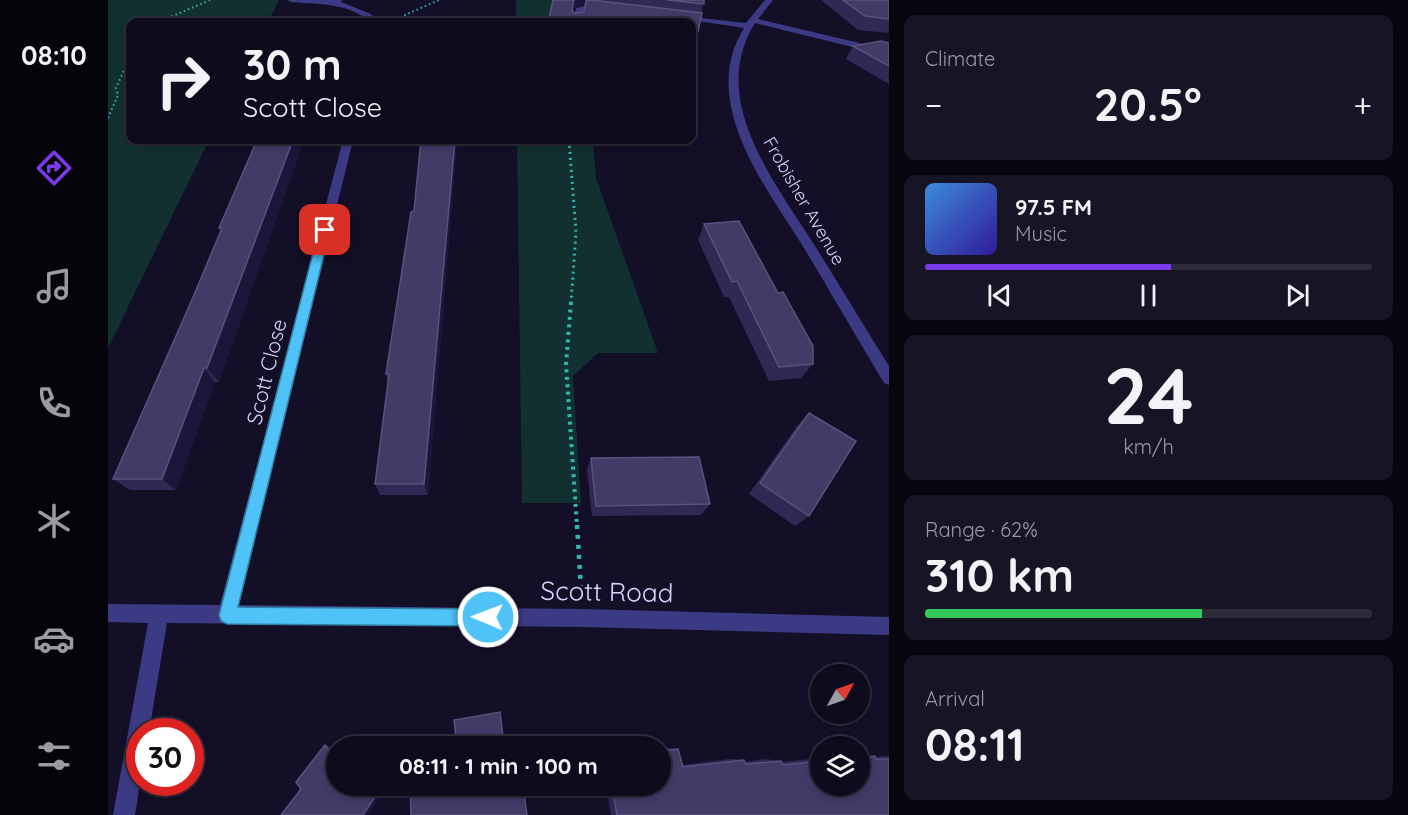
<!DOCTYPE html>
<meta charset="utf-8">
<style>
:root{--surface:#0e0b1c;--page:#171425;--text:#f1f3f6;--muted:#9b9ba3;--line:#2e2b3b;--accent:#7c3aed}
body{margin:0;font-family:Quicksand,sans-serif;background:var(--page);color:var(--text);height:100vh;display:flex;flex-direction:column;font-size:22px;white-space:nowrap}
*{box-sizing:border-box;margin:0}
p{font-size:20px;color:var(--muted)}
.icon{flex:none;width:33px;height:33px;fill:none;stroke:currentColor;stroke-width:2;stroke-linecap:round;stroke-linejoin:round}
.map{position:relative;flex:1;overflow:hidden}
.side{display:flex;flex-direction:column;gap:15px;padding:15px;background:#08060f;width:519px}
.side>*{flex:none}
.banner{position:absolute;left:18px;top:18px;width:570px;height:126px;border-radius:12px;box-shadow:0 3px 9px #0003,0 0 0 2px var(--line);background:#0e0b1c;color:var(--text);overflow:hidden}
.needle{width:39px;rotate:50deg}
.buttons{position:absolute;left:702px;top:664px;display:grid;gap:12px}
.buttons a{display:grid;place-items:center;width:60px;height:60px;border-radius:50%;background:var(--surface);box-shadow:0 3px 9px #0003,0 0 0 2px var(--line);font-size:30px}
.speed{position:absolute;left:18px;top:718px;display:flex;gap:12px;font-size:30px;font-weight:700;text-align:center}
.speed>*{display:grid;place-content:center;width:78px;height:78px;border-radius:50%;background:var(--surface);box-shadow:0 3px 9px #0003,0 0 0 2px var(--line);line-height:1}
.speed .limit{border:9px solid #d22;background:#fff;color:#111}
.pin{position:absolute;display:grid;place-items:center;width:51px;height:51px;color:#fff;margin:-26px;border-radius:12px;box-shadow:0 3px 9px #0006}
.me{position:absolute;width:66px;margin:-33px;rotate:271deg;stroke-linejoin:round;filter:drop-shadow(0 0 4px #0008)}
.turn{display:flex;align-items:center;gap:21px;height:126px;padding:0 18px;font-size:27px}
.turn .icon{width:78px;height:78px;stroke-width:2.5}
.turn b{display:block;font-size:42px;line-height:51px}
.big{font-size:45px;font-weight:700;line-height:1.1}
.side .widget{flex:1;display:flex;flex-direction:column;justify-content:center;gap:9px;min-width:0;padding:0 21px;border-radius:12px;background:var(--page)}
.side .dial{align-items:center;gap:0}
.dial b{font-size:78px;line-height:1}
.song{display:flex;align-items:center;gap:18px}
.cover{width:72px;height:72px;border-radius:9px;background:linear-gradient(135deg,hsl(210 70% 55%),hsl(250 70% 35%))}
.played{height:6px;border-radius:3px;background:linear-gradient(90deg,var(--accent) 55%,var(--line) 55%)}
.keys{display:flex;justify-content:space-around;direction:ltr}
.heat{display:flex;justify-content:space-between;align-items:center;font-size:33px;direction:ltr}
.charge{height:9px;border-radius:4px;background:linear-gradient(90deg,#34c759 62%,var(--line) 0)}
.trip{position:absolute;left:218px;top:736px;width:345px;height:60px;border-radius:30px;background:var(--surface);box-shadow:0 3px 9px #0003,0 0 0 2px var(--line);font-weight:700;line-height:60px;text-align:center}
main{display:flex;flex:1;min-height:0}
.tabs{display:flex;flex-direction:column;width:108px;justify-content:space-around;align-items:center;background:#06040b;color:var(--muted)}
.tabs .icon{width:42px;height:42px}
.tabs .current{color:var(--accent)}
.tabs b{font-size:27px;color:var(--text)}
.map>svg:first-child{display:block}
</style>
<main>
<nav class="tabs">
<b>08:10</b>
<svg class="icon current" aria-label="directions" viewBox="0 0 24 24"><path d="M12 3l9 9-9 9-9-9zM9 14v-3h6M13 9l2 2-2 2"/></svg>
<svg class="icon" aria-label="music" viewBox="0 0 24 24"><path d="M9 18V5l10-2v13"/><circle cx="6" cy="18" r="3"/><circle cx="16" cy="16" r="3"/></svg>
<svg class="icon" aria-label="phone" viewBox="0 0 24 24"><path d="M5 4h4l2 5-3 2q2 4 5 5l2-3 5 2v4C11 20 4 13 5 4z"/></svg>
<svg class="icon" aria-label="climate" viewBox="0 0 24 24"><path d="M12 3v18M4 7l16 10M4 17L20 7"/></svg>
<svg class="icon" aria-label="car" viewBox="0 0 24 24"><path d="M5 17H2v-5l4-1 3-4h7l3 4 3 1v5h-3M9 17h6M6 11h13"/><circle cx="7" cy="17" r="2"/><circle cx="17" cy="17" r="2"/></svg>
<svg class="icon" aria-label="filters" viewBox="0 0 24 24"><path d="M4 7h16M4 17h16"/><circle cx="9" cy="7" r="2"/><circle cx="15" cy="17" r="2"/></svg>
</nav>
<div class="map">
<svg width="781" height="815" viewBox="0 0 781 815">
<rect width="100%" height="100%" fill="#130f26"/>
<g fill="#12302f">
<polygon points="0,0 171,0 160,22 22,22 22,140 101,140 0,348"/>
<polygon points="408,0 446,0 441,22 408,22"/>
<polygon points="409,140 485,140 488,178 550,353 490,353 465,376 473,503 414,503"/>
</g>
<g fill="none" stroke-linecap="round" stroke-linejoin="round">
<g stroke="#2fb8b0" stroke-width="2" stroke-dasharray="1.5 3" stroke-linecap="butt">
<polyline points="288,19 331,0"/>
<polyline points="51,22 102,0"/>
<polyline points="0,118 10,95 8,88 22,57"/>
</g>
<polyline stroke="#2fb8b0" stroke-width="3" stroke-dasharray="2 4" stroke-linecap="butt" points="461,140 468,232 463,303"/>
<polyline stroke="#2fb8b0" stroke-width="4" stroke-dasharray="3 4.5" stroke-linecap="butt" points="463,302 458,364 469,526"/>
<polyline stroke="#2fb8b0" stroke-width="4.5" stroke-dasharray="4 6" stroke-linecap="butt" points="469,525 473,588"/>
<g fill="#3d3a85" fill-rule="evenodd">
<path d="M 179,0 L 234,0 L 233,2 L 263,14 L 270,22 L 262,22 C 242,3 209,4 183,2 Z"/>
<path d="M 657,0 L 665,0 L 650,19 L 781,50 L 781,56 L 647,23 C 599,100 667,182 707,246 C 732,286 756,326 781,366 L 781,385 L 776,383 C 750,340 725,296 699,253 C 661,190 589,104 636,28 L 570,18 L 574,16 L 638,23 Z"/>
<path d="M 481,5 L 501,9 C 494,14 483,9 475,11 L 473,22 L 465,22 L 468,8 Z"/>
<polygon points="235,140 245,140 131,605 475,609 781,617 781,635 475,627 59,623 41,732 32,732 32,783 27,815 5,815 40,623 0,622 0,604 112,605"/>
</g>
</g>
<g fill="#312854" fill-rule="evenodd">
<path d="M 445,0 L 596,0 L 590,32 L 587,44 L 584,43 L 584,22 L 440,22 ZM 478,4 L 476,12 L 466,13 L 465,11 L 466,8 Z"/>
<polygon points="713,0 781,0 781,33 750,30"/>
<polygon points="781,43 781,84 738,59 745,46"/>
<polygon points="149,140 196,140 111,382 107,382 68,490 22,490 5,479 86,295 112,231 111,228"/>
<polygon points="313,140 349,140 320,495 272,495 267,484 280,382 278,374 306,211"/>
<polygon points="596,224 705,364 693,378 661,381 621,297 616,297 590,240"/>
<polygon points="701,413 701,516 687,526 641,494 689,426"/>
<polygon points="483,458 602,504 593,515 484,516 479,470"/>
<polygon points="560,748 570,749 574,765 622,759 636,760 637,762 657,759 673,761 674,762 712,758 712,786 752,786 752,755 767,756 767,757 781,756 781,815 503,815 498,786 552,786 552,749"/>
</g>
<g fill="#1d163a">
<polygon points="466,0 482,0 481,3 466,8 463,22"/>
<polygon points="185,140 196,140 111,382 99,368"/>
<polygon points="347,140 349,140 320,495 316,484"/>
<polygon points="96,368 107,382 68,490 54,479"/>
<polygon points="217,745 227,745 229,747 228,747 228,757"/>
<polygon points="256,786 267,786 274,794 260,815 255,815"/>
</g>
<g fill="#433a66" stroke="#5a527e" stroke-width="1.5">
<polygon points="445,0 466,0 464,10 466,13 476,12 478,1 483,0 594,13 590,32 584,31 584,22 440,22"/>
<polygon points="559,0 596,0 596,4"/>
<polygon points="735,0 781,0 781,19 757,16"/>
<polygon points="773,41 781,43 781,66 745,46"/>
<polygon points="149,140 185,140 99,368 96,368 54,479 5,479 86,295 114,228 111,228"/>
<polygon points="313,140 347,140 316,484 267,484 281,374 278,374 303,212 306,211"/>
<polygon points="631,221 670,293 675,292 705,346 705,364 671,367 629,281 624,282 596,224"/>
<polygon points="701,413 748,441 701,516 652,483"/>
<polygon points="591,457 602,504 488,506 483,458"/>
<polygon points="392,712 396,746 408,743 409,747 349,747 346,720"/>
<polygon points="217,745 228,757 228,786 256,786 267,797 255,815 173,815 193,789 188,782"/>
<polygon points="570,749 575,767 636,760 638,764 673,761 675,765 712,761 712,786 752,786 752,758 767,756 768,759 781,759 781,815 509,815 504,786 552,786 552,751"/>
<polygon points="302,786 415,786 419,815 303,815"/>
</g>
<polygon fill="#4fc3f7" stroke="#337fa1" stroke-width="1.5" points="217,226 222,230 130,607 380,609 386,611 388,617 386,623 380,626 119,624 113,621 111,615 211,230"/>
<g text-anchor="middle" stroke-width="6" stroke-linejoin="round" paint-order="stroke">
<g font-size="18" fill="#d9d4ff" stroke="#130f26">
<text transform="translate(696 201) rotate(60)" y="6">Frobisher Avenue</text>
</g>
<g font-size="21" fill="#d9d4ff" stroke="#130f26">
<text transform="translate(159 372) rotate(-76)" y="7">Scott Close</text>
</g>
<g font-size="26" fill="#d9d4ff" stroke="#130f26">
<text transform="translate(499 592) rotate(1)" y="9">Scott Road</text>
</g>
</g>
</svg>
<div class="buttons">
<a><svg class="needle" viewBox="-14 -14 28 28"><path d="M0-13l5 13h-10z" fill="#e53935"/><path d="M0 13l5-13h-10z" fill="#9b9ba3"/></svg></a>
<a><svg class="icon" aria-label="layers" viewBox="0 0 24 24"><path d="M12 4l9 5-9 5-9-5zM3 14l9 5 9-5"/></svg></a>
</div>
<div class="speed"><div class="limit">30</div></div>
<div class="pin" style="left:217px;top:230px;background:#d93025"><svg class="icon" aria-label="arrive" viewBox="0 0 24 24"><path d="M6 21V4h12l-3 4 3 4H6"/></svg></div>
<svg class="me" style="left:380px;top:617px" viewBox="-20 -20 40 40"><circle r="17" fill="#4fc3f7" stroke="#fff" stroke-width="3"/><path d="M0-11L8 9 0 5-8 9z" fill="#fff"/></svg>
<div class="trip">08:11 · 1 min · 100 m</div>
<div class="banner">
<div class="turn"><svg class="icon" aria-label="right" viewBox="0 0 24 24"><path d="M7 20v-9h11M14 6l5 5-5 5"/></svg><div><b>30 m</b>Scott Close</div></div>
</div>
</div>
<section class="side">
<div class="widget"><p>Climate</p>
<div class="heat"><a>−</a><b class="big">20.5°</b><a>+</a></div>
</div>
<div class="widget">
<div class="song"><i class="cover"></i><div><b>97.5 FM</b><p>Music</p></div></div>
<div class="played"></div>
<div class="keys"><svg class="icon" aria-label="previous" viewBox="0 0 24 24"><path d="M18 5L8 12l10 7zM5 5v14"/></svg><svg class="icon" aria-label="pause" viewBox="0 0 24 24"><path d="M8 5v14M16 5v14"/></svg><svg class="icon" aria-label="next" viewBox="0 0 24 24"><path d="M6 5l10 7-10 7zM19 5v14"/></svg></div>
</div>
<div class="widget dial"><b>24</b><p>km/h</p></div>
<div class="widget"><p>Range · 62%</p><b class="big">310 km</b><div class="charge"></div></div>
<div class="widget"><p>Arrival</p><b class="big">08:11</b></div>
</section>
</main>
